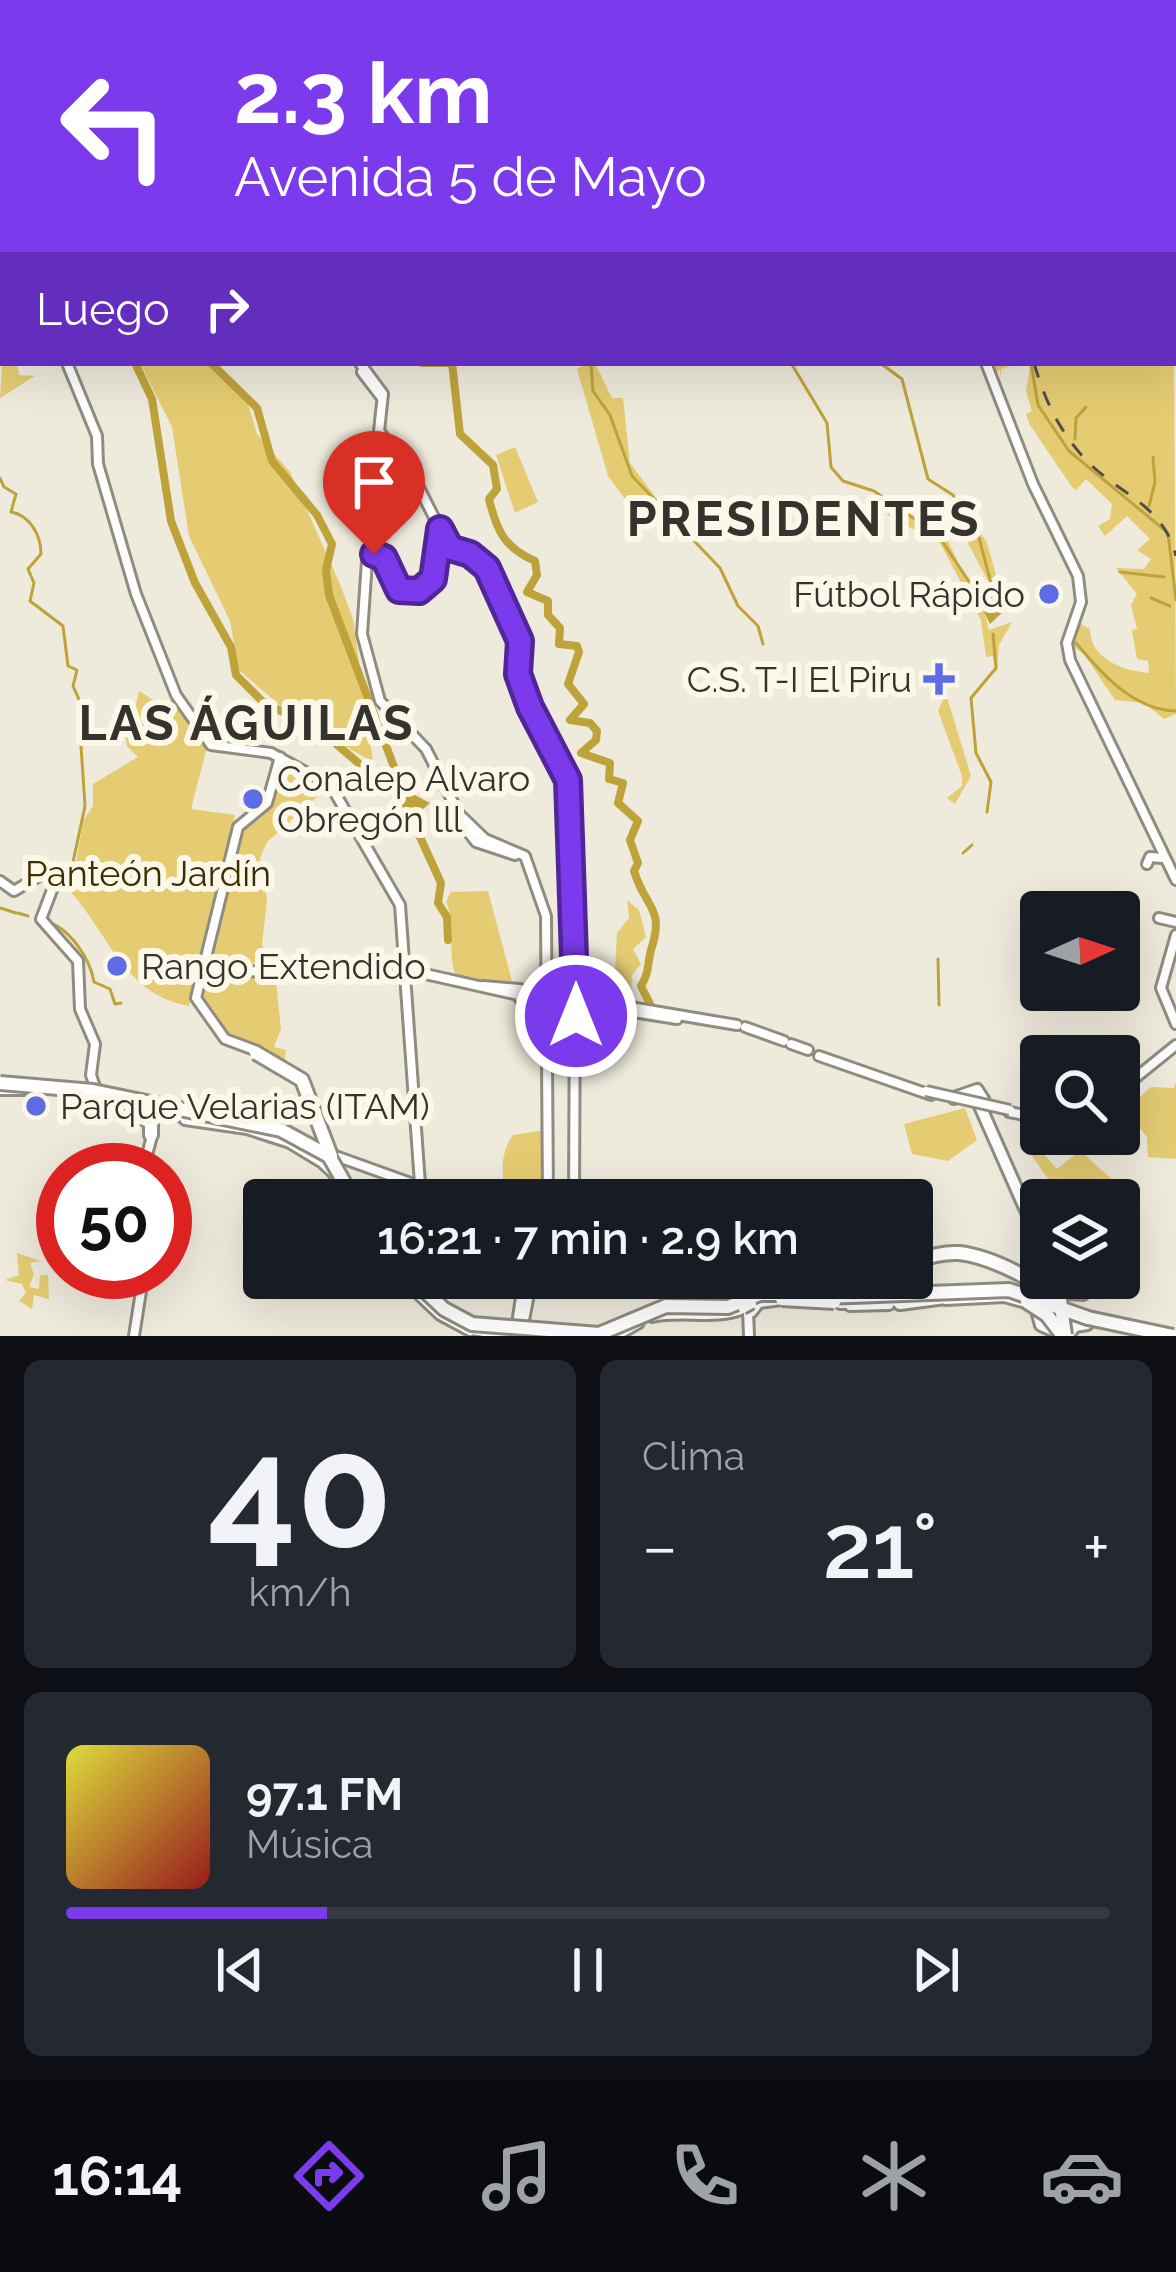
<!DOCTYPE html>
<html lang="es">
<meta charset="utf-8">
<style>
:root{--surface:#171b24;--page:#242831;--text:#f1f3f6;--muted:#9ea1a6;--line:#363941;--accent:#7c3aed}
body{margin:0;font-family:Raleway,sans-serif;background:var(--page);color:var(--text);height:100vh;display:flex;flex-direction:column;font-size:45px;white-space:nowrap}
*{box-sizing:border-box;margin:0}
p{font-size:39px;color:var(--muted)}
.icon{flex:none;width:66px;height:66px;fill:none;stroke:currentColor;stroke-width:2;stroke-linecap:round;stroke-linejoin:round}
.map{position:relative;height:1336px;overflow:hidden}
.details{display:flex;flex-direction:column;gap:24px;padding:24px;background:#0d0f14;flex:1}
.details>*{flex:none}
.top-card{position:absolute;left:0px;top:0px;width:1176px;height:366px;box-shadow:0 12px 48px #0002;background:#7c3aed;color:#fff;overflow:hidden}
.needle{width:78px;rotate:87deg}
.fabs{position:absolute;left:1020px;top:891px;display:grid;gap:24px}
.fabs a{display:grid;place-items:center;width:120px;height:120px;border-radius:12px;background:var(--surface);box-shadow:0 12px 48px #0002;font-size:60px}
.speed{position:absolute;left:36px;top:1143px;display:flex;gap:24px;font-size:60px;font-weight:700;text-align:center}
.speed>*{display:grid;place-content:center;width:156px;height:156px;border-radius:50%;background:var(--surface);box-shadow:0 12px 48px #0002;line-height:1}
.speed .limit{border:18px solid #d22;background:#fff;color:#111}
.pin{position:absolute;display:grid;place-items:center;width:102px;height:102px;color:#fff;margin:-123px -51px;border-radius:50% 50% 50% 0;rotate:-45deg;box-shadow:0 0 12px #0007}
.pin .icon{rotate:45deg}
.me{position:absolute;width:132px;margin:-66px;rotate:0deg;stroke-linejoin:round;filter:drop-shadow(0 0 9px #0008)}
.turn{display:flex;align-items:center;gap:42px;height:252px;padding:0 36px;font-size:54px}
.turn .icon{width:156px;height:156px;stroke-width:2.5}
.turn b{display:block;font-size:84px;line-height:102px}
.then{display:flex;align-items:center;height:114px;padding:0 36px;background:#0003;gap:24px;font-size:45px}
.big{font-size:90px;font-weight:600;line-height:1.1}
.details .widget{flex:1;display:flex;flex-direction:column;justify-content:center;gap:18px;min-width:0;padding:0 42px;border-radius:18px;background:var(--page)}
.details .dial{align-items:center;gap:0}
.dial b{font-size:156px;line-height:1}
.song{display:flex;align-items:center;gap:36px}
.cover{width:144px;height:144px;border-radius:18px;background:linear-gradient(135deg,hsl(60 70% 55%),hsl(0 70% 35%))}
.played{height:12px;border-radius:6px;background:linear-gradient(90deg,var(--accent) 25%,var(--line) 25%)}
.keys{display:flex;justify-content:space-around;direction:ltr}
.heat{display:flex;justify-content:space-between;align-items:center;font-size:66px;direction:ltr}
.details .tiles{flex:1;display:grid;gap:24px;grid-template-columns:1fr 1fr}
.widget:last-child{grid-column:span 2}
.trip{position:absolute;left:243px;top:1179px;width:690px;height:120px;border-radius:12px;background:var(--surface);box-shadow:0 12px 48px #0002;font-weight:600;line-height:120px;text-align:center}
.tab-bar{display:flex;height:192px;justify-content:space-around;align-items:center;background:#090b0e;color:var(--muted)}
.tab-bar .icon{width:84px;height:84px}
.tab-bar .current{color:var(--accent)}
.tab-bar b{font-size:54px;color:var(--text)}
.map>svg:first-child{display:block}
</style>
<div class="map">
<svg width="1176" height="1336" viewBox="0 0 1176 1336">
<rect width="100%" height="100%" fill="#eeeadc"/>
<g fill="#e5cc72">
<path d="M 1173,161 L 1176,714 L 1164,719 L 1144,703 L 1115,700 L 1083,653 L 1070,645 L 1077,622 L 1090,629 C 1090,660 1125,671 1149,673 L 1148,661 L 1137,659 L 1132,630 L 1137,629 L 1131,605 L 1137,594 L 1116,568 L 1144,569 L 1151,559 L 1137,550 L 1150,539 L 1127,516 L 1105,536 L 1098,526 L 1110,519 L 1112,504 L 1086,479 L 1076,490 L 1072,487 L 1030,425 L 1026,414 L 1032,411 L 1026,391 L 1030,367 L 1021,363 L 1001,369 L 1001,380 L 1000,370 L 991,373 L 988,363 L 1173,363 Z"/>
<polygon points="3,351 3,363 17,363 19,375 35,376 0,398"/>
<polygon points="140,363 207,363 248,404 257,434 290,472 340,584 353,619 373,762 292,716 239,670 230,621 189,536 172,427"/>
<polygon points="587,363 595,363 612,398 623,398 630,463 662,506 644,525 608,476 577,369"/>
<polygon points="515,447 538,502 515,513 496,455"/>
<polygon points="882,495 948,541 963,573 983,592 990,589 990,598 981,597 989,630 1012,622 999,645 997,672 993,656 986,657 981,620 940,543 890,517 877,501"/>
<polygon points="961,502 987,543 996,575 988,581 952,513 962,511"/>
<path d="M 139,691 L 155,701 L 177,701 L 207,747 L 191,809 L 235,815 L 189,1006 C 126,995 110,937 71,892 L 83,821 L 93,806 L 93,784 L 138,757 L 127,746 L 122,717 L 134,713 Z"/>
<polygon points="946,694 971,776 955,804 947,798 962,786 962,776 938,711"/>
<polygon points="281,763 328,787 267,842 260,858 267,900 262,945 271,965 208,960 241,826 277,788"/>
<path d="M 488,891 L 512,981 L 476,983 L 455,974 C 447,950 457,927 446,902 L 451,892 Z"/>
<polygon points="627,900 639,910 646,937 633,949 641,964 632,975 631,991 614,990 617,933 629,918"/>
<polygon points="207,970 275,972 281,1029 274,1047 286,1050 284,1063 229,1038 199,997"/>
<polygon points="1176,1082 1176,1159 1148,1157 1147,1137 1131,1117 1136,1112 1131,1105 1151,1087 1174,1088"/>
<polygon points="965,1108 977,1140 948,1161 912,1154 904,1124"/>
<path d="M 546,1130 L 545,1200 L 506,1200 C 502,1177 499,1154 513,1135 Z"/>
<path d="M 1045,1141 L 1042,1152 L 1057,1169 L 1081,1150 C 1094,1167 1113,1176 1129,1197 L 1115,1185 L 1113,1200 C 1054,1200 1059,1192 1026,1148 L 1032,1152 Z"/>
<polygon points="17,1253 41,1261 30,1263 34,1274 29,1287 39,1289 40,1275 48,1275 49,1299 34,1295 32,1309 19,1301 26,1293 22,1284 5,1280 19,1275"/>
</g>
<g fill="#bea33a">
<polygon points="969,582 986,599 992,595 989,584 998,588 1006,609 990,624"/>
<polygon points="404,789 430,803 406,824 400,803"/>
</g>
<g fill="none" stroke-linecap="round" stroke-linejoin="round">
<g stroke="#bea33a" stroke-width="3">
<polyline points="498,0 499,3"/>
<polyline points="595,0 595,3"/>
<polyline points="752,0 755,3"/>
<polyline points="922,0 925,3"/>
<polyline points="1173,89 1176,94"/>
<polyline points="1173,117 1176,116"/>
<polyline points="1173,227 1176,225"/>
<polyline points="1173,233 1176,231"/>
<polyline points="1173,293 1176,295"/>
<polyline points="1173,336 1176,333"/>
<polyline points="591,363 593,391 610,415 632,476 720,568 738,606 758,626 763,644"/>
<polyline points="791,363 827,423 831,467 843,481 874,491 938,535 970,583"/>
<polyline points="880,363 902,379 928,479 953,495 979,538 992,587"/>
<polyline points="1031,363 1038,405 1069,451 1168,533 1176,600"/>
<polyline points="1075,439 1076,418 1086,407"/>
<path d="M 0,478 L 4,487 L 16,494 L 11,512 C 29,515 41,534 41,554 L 28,569 L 34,583 L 30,601 L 63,626 L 68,666 L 77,670 L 73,686 L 89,722 L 81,746 L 85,806 L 67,890"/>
<polyline points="1149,506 1155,482 1153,457"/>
<polyline points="1120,572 1164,577"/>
<polyline points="1151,598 1170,606"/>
<path d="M 1076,643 C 1101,673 1133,710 1176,711"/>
<polyline points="987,812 991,782 976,753 971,698 996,668 993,634"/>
<polyline points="963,853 972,845"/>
<polyline points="0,908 16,913"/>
<polyline points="18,913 28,916"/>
<path d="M 45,921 C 69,927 90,958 94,982 L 110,989 L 115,1004 L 121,1003"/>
<polyline points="938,959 939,1005"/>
</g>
<g stroke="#bea33a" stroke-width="8">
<polyline points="87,0 87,3"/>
<polyline points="207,0 210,3"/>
<polyline points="0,146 3,151"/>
<polyline points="135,363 152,399 171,521 195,583 231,647 236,675 265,704 315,726 404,802 441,883 438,903 447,917 448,940"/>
<polyline points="211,363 257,408 272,461 317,515 332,544 326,570 329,595 405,796"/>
<polyline points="422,363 449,363"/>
<path d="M 452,363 L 460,434 L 493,465 L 497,489 L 489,499 C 497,532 505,548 535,561 L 537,575 L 527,592 L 548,601 L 548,615 L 560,628 L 559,644 L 577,646 L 579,652 L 568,684 L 584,704 L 570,720 L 590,723 L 597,731 L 596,740 L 581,753 L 610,763 L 609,779 L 623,783 L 618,803 L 638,821 L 630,840 L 638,863 L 634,871 C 646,910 665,907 651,950 C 647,965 650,971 641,986 L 650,1004"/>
</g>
<g stroke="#c9c5b9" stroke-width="8" stroke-dasharray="8 4" stroke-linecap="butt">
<polyline points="304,970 411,971"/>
<polyline points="520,989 576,998"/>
<polyline points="523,996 595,1006"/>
</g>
<g stroke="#908c7f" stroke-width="14">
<g id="secondary">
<polyline points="158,0 160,3"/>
<polyline points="850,0 851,3"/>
<polyline points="0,221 3,226"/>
<polyline points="67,363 97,436 98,464 136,594 176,695 211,745 271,753 331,786 400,905 420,1184 412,1200"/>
<polyline points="360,363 383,394 379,431 411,472 444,537"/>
<polyline points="986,363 1033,484 1078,576 1081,602 1067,643 1070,660 1176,880"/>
<polyline points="362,372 382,398"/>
<polyline points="442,533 435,578 424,591 399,593 382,559 367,561 362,634 380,701 426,749 459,814 485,839 525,856 546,916 548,1200"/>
<polyline points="450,547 470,554 487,568 521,641 518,674 531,710 569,783 575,985"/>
<polyline points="452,811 476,842 515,855"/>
<polyline points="1147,864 1150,857 1162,858"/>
<polyline points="0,881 14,891 46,872 57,877 41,919 78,961 80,1009 95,1044 91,1075 96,1090"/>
<polyline points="1159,918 1176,922"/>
<polyline points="1176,935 1161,988 1176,1024"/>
<polyline points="203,966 234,972 304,970"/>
<polyline points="412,971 523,996"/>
<polyline points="483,986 520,989"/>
<polyline points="520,999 549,1012"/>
<polyline points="589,1000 737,1025"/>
<polyline points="627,1011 677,1019"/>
<polyline points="585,1015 594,1010 630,1013"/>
<polyline points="745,1027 784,1041"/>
<polyline points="791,1044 808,1050"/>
<polyline points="257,1051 225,1039 196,998 238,827 267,803 280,757"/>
<polyline points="819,1056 931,1095"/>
<polyline points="0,1090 24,1090"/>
<polyline points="1119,1091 1176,1045"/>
<polyline points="68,1094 106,1103"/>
<polyline points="1009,1112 1025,1115 1041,1109"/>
<polyline points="185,1120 247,1129 287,1142"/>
<polyline points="330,1154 458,1200"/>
<polyline points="317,1158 333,1173 346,1200"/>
<polyline points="143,1170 152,1136"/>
<polyline points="574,1200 575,986"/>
<polyline points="401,1278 440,1315 470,1331"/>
<polyline points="735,1278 748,1310 749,1336"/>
<polyline points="788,1290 827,1294"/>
<polyline points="946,1300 1004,1297 1026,1303"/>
<polyline points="850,1306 889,1305"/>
<polyline points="752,1312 759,1303 781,1300"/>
<path d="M 652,1317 C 682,1310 715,1321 743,1309"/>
<polyline points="134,1336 144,1272"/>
<polyline points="515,1336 524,1278"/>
<polyline points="521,1336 532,1278"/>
</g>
</g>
<g stroke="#908c7f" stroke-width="16">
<g id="primary">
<polyline points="954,1098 977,1090 984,1101"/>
<polyline points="980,1106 1029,1217"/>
<polyline points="1069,1293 1083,1294"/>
<polyline points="1036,1307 1041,1325 1057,1332"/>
<polyline points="1067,1336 1075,1326 1087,1324"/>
</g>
</g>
<g stroke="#908c7f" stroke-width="18">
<g id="highway">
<polyline points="971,0 973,3"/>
<polyline points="1051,0 1052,3"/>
<polyline points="0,59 3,64"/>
<polyline points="1173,159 1176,159"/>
<polyline points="0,189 3,187"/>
<polyline points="102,1098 188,1116"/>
<polyline points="137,1113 151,1123 151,1135"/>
<polyline points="287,1139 320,1159"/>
<polyline points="1028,1209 1041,1235"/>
<polyline points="841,1302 905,1299"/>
<polyline points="900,1303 945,1297"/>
<polyline points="467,1327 507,1334"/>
<polyline points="529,1335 546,1336"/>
<polyline points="612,1336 637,1322"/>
</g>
</g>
<use href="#secondary" stroke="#fff" stroke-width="8"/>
<use href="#primary" stroke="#fff" stroke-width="10"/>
<use href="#highway" stroke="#fff" stroke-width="12"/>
<g stroke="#514f48" stroke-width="3" stroke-dasharray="15 15" stroke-linecap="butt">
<polyline points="957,0 959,3"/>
<path d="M 1034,363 C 1045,401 1060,433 1088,462 C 1121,495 1164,506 1176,556"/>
</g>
<g stroke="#908c7f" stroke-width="14" stroke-linecap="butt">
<g id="secondary-bridge">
<polyline points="1175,149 1176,154"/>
<polyline points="926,1091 1010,1110"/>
<polyline points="743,1309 752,1304"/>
</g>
</g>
<g stroke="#908c7f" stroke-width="16" stroke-linecap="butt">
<polyline id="primary-bridge" points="1066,1293 1069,1293"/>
</g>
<g stroke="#908c7f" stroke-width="18" stroke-linecap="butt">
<g id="highway-bridge">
<polyline points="256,1053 302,1080 331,1156"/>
<polyline points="0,1083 93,1091 281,1130 329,1156 354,1200"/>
<path d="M 912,1262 C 928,1257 943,1252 959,1253 C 988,1256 1046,1282 1060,1307"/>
<polyline points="411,1278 444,1309 472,1324 599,1334 666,1306 728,1307 760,1294 791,1294"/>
<polyline points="1058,1285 1065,1335"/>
<polyline points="830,1294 868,1278"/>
<polyline points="825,1297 1009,1290 1088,1318 1173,1336"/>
<polyline points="782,1299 834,1302"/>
<polyline points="1027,1302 1047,1315 1063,1336"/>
</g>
</g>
<use href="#secondary-bridge" stroke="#fff" stroke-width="8"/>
<use href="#primary-bridge" stroke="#fff" stroke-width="10"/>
<use href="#highway-bridge" stroke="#fff" stroke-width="12"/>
</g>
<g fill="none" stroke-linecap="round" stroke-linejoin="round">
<g stroke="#51269a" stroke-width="30">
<polyline id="route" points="374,554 384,558 399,590 419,591 433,579 440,529 450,548 470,554 487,568 520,641 518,674 530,707 568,780 576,1016"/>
</g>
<use href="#route" stroke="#7c3aed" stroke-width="21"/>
</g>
<g fill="#5e6de5" stroke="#fcf8e9" stroke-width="4.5">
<circle cx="1049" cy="594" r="12"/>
<path d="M933 661h12v12h12v12h-12v12h-12v-12h-12v-12h12z"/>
<circle cx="253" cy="799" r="12"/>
<circle cx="117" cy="966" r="12"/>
<circle cx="36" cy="1106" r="12"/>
</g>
<g text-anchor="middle" stroke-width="12" stroke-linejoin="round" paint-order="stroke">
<g font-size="36" fill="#34332d" stroke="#fcf8e9" text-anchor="start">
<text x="1025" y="607" text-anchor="end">Fútbol Rápido</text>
<text x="912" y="692" text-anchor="end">C.S. T-I El Piru</text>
<text x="277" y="791">Conalep Alvaro<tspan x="277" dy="41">Obregón lll</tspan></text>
<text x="141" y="979">Rango Extendido</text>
<text x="60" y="1119">Parque Velarias (ITAM)</text>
</g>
<g font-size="36" fill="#3b2f02" stroke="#fcf8e9">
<text x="148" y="886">Panteón Jardín</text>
</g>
<g font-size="48" font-weight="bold" letter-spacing="3" fill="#34332d" stroke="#fcf8e9">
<text x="804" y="536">PRESIDENTES</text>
<text x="247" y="740">LAS ÁGUILAS</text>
</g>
</g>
</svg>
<div class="fabs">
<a><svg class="needle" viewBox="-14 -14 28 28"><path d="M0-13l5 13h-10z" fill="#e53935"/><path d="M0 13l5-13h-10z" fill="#9ea1a6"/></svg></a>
<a><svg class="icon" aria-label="search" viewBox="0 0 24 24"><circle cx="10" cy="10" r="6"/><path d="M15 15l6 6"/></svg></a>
<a><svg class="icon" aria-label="layers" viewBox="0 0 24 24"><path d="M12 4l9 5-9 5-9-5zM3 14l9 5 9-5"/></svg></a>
</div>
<div class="speed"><div class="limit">50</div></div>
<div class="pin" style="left:374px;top:554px;background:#d93025"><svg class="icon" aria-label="arrive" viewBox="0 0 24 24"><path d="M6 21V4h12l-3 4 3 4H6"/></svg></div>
<svg class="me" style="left:576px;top:1016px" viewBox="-20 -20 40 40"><circle r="17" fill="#7c3aed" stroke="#fff" stroke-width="3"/><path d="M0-11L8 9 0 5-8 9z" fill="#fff"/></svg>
<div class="trip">16:21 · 7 min · 2.9 km</div>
<div class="top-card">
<div class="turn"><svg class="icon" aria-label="left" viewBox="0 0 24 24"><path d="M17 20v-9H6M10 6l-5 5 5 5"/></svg><div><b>2.3 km</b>Avenida 5 de Mayo</div></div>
<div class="then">Luego<svg class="icon" aria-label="right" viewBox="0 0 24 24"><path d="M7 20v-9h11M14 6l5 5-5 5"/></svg></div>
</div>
</div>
<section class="details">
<div class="tiles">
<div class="widget dial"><b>40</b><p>km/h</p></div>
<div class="widget"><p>Clima</p>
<div class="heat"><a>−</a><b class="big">21°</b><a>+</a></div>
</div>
<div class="widget">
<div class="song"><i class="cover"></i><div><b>97.1 FM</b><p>Música</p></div></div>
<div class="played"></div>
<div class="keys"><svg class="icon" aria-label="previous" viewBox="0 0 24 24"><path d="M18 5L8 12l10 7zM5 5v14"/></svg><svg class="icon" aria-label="pause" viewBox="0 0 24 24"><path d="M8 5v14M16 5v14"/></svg><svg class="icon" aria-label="next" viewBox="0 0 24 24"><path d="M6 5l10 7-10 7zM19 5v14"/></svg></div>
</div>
</div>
</section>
<nav class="tab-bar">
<b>16:14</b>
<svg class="icon current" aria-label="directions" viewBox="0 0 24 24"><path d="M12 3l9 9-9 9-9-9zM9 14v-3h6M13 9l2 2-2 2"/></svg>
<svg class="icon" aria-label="music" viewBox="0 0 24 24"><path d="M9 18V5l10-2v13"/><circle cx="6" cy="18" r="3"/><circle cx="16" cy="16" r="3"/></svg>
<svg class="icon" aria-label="phone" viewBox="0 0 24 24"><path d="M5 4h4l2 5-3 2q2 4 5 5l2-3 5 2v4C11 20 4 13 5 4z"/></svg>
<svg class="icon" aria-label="climate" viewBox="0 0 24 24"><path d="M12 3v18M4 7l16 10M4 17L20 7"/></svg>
<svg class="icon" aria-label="car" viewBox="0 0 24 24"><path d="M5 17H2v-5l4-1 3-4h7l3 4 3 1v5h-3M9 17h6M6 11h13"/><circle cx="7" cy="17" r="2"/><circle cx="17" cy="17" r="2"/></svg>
</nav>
